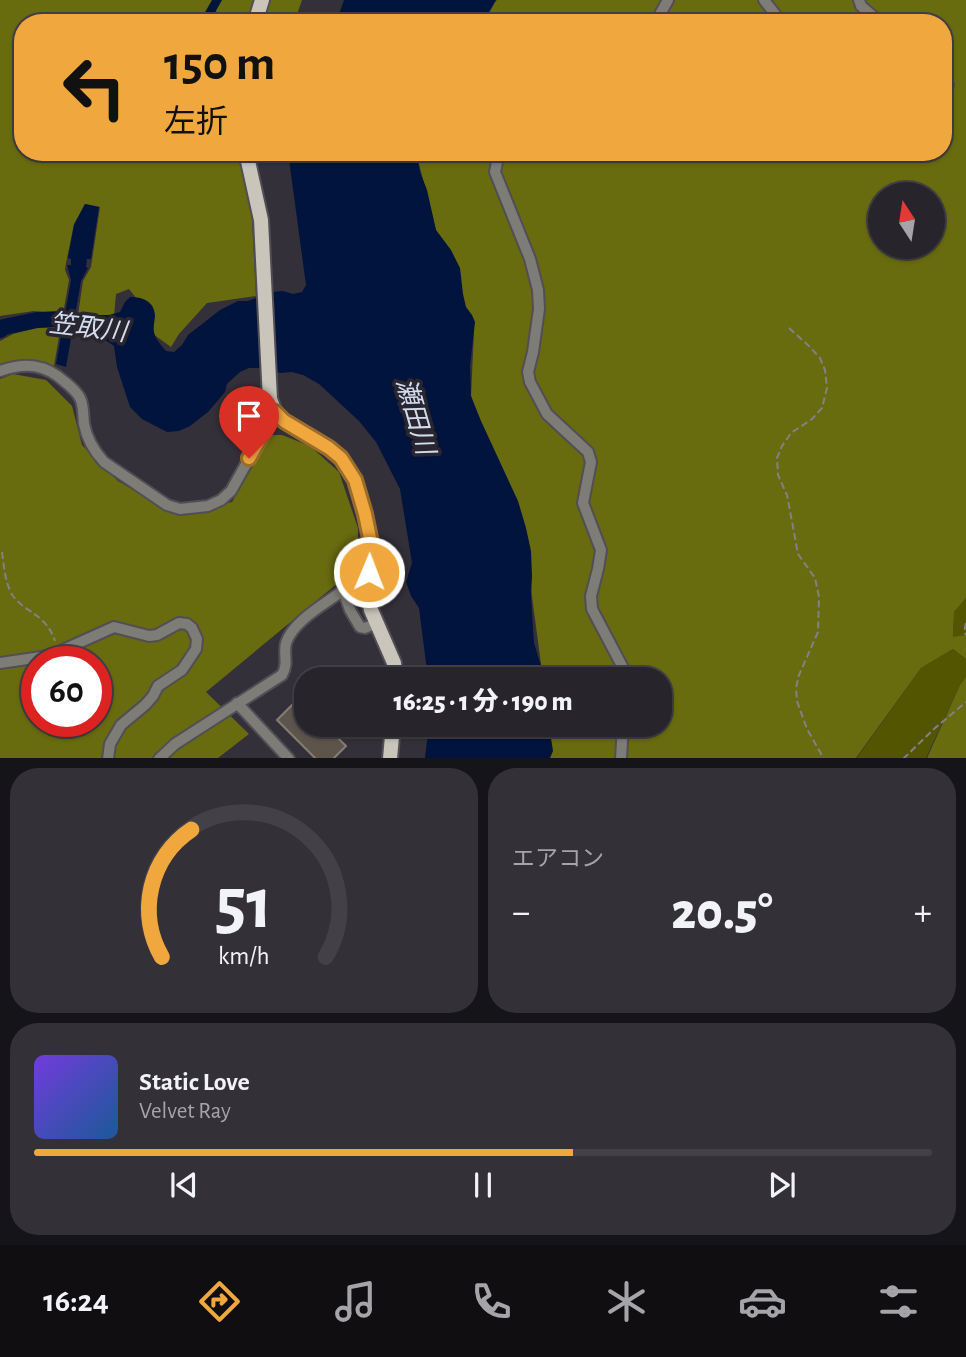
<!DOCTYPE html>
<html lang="ja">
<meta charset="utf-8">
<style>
:root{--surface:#27242b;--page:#333037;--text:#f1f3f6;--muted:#a4a4a9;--line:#434147;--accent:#efa73e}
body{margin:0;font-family:"Alegreya Sans","Noto Sans JP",sans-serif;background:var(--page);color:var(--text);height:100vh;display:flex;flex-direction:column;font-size:26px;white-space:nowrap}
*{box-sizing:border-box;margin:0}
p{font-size:23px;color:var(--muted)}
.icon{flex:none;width:38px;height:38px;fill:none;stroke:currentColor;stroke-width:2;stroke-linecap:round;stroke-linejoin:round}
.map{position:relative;height:758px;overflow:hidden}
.panel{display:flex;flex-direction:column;gap:10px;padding:10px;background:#151418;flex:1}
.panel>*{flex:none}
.banner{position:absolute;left:14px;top:14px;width:938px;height:147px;border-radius:28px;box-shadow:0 2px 5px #0004,0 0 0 2px var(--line);background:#efa73e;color:#111;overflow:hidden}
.needle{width:46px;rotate:348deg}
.tools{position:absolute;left:868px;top:182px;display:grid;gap:14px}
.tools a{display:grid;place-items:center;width:77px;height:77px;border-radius:50%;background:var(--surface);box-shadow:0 2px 5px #0004,0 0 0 2px var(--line);font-size:35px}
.speed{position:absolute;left:21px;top:646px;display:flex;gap:14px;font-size:35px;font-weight:700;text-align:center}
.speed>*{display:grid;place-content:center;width:91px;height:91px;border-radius:50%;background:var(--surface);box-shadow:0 2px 5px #0004,0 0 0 2px var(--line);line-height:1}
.speed .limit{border:10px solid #d22;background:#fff;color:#111}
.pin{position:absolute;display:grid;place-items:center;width:60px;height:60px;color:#fff;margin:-72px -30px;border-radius:50% 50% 50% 0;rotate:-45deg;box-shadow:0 0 7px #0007}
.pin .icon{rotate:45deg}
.me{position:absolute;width:77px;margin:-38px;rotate:1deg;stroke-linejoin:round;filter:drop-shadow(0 0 5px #0008)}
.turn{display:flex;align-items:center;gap:24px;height:147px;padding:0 35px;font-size:32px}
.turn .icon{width:91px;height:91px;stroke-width:2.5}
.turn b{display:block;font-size:49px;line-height:60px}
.big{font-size:52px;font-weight:800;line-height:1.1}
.panel .widget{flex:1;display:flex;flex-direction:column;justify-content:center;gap:10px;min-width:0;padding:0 24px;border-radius:28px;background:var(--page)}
.panel .dial{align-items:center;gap:0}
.dial svg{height:182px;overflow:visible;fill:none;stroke:var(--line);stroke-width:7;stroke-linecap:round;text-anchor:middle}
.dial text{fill:var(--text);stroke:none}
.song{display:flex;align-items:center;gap:21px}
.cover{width:84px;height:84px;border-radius:10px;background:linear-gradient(135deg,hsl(260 70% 55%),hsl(210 70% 35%))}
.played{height:7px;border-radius:4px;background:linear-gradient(90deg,var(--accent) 60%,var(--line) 60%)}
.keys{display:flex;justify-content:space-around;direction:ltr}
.heat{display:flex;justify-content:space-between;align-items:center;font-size:38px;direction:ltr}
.panel .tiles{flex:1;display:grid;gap:10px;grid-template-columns:1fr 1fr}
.widget:last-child{grid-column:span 2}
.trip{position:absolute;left:294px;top:667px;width:378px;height:70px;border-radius:28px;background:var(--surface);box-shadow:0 2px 5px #0004,0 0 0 2px var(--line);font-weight:800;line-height:70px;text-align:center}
.tab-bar{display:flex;height:112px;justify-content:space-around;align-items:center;background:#100e11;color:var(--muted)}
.tab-bar .icon{width:49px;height:49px}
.tab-bar .current{color:var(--accent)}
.tab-bar b{font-size:32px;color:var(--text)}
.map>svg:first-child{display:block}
</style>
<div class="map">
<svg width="966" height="759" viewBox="0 0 966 759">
<rect width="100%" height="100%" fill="#343039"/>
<g fill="#545501">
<polygon points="966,598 966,635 953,638 954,612"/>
<polygon points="953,649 966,659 966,677 960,685 926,758 856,759 921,668"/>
</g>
<g fill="#696b0f" fill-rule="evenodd">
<polygon points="0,0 302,0 294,23 237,23 208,7 211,23 23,23 23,152 239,152 252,220 256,296 207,303 179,334 171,347 146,329 141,304 129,289 116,294 114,316 78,315 83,281 91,267 100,207 85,204 74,224 66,263 65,270 69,280 63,314 34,311 0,316"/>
<path d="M 497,0 L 966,0 L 966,598 L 954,612 L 953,637 L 966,635 L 966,659 L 953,649 L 921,668 L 856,758 L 542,758 L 547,725 L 660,724 L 660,679 L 543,679 L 531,589 L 471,396 L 474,331 L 436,230 L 417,156 L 419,152 L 943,152 L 943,23 L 484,23 L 495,2 ZM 880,194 L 933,194 L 933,247 L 880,247 Z"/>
<polygon points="52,324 61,325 54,366 22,360 0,366 0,341 13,334"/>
<path d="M 13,374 L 46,380 L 72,406 L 82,445 L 118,481 L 175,514 L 232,502 L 271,435 L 282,435 L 310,446 L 339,472 L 358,528 L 358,560 L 350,573 L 206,692 L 249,734 L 218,758 L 0,759 L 0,379 ZM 37,662 L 96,662 L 96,721 L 37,721 Z"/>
<polygon points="966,677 966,758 927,758 960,685"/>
</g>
<g fill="#00143d">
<polygon points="212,0 222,0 209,23 200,21"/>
<polygon points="344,0 496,0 482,23 336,23"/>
<path d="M 288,152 L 418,152 L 417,157 L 420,172 L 427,190 L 436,230 L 451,250 L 460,268 L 463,294 L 466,307 L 472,315 L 475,322 L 470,366 L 471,396 L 481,421 L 518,501 L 526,528 L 531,551 L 532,576 L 531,596 L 534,643 L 545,679 L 428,679 L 419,608 L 411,596 L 406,582 L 412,563 L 400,489 L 376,442 L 359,421 L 319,384 L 303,375 L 292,372 L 281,373 L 260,368 L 249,368 L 240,372 L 227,384 L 225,392 L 208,412 L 190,426 L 179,431 L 167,432 L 142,419 L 130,407 L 117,367 L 114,346 C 107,340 99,338 90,334 L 93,315 L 109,315 L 120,312 L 125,302 L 130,297 C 142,297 154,301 155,315 C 155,320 153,326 154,332 C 155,339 162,346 166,351 L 174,352 L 182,345 L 188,335 L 220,310 L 238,301 L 248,301 L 272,292 L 283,291 L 293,294 L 302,292 L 306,285 Z"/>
<polygon points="85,204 99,207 91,259 87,259 86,267 88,268 81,281 66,367 56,364 71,280 67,265 71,265 71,259 68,258 74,225"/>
<polygon points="429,724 549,725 553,751 550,758 425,758"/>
</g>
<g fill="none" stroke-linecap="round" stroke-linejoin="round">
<polyline stroke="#00143d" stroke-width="16" points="0,330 4,327 37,320 62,319 111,325"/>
</g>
<polygon fill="#5d544c" stroke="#867d73" stroke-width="2" points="298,699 306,707 306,724 324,724 346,746 333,759 316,759 277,720"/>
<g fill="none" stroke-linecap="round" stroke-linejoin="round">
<g stroke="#514e56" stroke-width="14">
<g id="minor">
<polyline points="764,0 782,23"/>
<polyline points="859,0 861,6 881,23"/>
<polyline points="655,23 668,0"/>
<polyline points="943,76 948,85 943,96"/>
<polyline points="499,152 495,172 530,259 538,290 539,309 533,352 528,372 530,382 547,414 588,452 591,462 583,503 601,550 598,569 591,596 592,609 622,666 624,679"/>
<path d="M 0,371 C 26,362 45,364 65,382 C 70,386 77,392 80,398 C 84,406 83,416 84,424 C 87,440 94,451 104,462 L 167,505 L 180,509 L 208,506 L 221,500 L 231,491 L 275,412"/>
<polyline points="343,590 350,610 360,627 365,628 377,623"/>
<polyline points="0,663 41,657 54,654 114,627 149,636 157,635 179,623 187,624 192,628 197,639 196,649 182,670 158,686 153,696 145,705 121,725 110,744 108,759"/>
<polyline points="237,703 289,759"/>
<path d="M 159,759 L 175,744 L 282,675 C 289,663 283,655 286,643 C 293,621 325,604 342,591 C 352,583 356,577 369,572"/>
<polyline points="621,759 623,724"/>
</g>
</g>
<g stroke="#514e56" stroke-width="18">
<g id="major">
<polyline points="255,23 262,0"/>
<polyline points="246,152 261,220 270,399 275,412 284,421 329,448 341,458 355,480 365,514 371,543 368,594 371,610 394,663 395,679"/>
<polyline points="390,759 393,724"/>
</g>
</g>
<g stroke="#838087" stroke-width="2" stroke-dasharray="7 3.5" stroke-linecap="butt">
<polyline points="789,328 810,347 820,358 825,370 827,388 822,408 812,419 791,433 782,446 777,458 778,475 787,495 798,554 815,578 819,597 818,632 799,675 796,688 797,701 807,729 824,759"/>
<path d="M 2,552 C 4,566 5,584 13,596 C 27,614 46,614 55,641"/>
<polyline points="966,623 964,632 966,635"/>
<polyline points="903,759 935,728 966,702"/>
</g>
<use href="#minor" stroke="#7d7c77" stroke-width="10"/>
<use href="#major" stroke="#c9c5bb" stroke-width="14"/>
</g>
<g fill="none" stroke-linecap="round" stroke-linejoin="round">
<g stroke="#9b6d28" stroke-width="18">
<polyline id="route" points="249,458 275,412 284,421 329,448 341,458 355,480 365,514 371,543 369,572"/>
</g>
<use href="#route" stroke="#efa73e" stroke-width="12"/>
</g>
<g text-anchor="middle" stroke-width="7" stroke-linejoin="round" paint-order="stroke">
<g font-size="26" font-style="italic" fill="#d2ddef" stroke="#2a262f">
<text transform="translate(88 327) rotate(7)" y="9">笠取川</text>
<text transform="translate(416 416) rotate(74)" y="9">瀬田川</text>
</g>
</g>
</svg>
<div class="tools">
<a><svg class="needle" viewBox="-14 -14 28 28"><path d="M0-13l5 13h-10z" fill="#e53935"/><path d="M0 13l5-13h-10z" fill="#a4a4a9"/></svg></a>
</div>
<div class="speed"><div class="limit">60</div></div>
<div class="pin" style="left:249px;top:458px;background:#d93025"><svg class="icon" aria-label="arrive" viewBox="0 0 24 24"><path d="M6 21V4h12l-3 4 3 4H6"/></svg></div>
<svg class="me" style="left:369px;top:572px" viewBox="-20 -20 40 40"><circle r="17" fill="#efa73e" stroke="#fff" stroke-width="3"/><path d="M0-11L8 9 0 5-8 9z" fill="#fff"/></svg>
<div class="trip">16:25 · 1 分 · 190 m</div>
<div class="banner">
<div class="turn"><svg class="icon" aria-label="left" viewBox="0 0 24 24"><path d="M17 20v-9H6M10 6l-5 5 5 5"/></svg><div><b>150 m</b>左折</div></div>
</div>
</div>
<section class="panel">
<div class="tiles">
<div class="widget dial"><svg viewBox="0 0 100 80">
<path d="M14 69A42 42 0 1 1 86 69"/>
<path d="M14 69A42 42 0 0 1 27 13" stroke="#efa73e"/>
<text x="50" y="56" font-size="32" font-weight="700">51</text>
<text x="50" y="72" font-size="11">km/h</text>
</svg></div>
<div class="widget"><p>エアコン</p>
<div class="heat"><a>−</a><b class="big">20.5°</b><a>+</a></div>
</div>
<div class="widget">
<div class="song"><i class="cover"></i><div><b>Static Love</b><p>Velvet Ray</p></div></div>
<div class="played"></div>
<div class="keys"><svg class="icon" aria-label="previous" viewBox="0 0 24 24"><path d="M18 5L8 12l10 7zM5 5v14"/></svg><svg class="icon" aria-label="pause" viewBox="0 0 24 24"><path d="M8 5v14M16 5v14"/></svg><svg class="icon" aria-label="next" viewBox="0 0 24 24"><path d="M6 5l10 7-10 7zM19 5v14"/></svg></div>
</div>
</div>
</section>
<nav class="tab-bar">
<b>16:24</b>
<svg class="icon current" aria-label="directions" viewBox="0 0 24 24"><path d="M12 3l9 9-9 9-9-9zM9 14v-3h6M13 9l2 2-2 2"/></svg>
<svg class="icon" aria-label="music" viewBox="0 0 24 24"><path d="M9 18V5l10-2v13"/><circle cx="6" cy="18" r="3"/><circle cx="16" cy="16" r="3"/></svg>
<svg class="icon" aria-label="phone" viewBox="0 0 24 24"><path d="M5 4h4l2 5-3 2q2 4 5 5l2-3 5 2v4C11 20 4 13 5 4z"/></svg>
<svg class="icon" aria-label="climate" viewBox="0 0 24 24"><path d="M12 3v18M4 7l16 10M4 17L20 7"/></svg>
<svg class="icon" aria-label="car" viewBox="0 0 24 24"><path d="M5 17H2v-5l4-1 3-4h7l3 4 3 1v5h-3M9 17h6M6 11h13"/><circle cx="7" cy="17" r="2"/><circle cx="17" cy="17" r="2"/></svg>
<svg class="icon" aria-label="filters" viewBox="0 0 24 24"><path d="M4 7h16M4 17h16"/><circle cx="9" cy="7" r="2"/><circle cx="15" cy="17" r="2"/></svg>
</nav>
